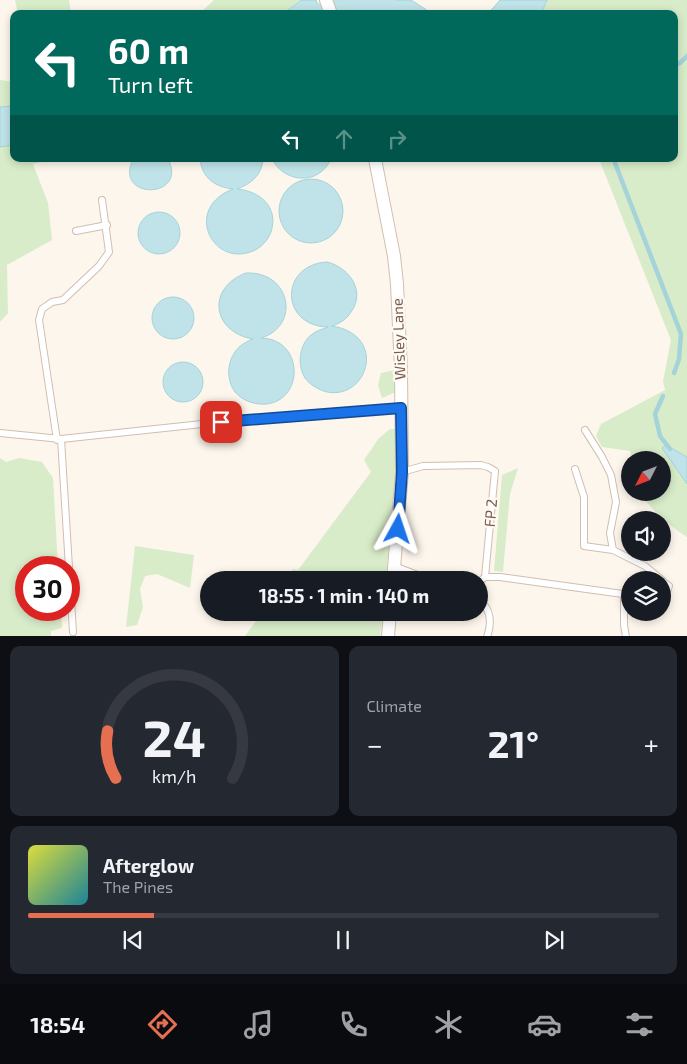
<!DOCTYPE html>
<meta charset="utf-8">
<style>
:root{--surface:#171b24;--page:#242831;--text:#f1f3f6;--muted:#9ea1a6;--line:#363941;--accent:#e76f51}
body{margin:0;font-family:"Exo 2",sans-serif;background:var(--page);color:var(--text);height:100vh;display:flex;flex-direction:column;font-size:19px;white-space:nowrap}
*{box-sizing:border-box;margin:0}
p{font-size:16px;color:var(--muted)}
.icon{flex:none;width:28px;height:28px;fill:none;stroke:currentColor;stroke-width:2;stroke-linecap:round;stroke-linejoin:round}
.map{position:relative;height:636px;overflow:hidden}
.panel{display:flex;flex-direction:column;gap:10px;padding:10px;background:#0d0f14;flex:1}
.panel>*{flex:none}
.guide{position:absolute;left:10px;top:10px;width:668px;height:152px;border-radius:10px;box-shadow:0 2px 8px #0003;background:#00695c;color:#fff;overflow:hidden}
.needle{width:32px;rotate:228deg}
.buttons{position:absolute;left:621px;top:451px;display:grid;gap:10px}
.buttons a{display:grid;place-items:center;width:50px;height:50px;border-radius:50%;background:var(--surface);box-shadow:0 2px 8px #0003;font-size:25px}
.speed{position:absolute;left:15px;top:556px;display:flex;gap:10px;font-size:25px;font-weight:700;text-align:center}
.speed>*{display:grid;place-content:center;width:65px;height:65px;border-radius:50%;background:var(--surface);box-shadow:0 2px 8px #0003;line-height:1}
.speed .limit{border:8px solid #d22;background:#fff;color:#111}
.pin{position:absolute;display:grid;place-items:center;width:42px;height:42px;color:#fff;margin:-21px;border-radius:10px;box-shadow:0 2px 8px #0006}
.me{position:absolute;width:55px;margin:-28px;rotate:5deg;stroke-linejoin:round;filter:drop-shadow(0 0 4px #0008)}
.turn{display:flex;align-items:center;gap:18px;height:105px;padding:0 15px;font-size:22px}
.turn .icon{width:65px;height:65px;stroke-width:2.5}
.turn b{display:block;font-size:35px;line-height:42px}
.lanes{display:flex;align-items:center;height:48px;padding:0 15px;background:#0003;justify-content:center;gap:25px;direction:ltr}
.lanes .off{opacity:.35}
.big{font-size:38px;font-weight:700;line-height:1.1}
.panel .tile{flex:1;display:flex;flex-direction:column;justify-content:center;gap:8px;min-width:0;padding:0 18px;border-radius:10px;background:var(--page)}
.panel .dial{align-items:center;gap:0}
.dial svg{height:130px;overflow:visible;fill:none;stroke:var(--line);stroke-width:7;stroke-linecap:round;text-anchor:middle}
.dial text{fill:var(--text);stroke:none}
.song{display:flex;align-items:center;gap:15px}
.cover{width:60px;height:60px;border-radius:8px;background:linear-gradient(135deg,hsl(60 70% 55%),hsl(190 70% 35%))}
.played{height:5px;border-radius:2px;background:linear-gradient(90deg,var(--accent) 20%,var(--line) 20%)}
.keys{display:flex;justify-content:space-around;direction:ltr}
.heat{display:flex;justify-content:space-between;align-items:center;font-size:28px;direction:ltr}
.panel .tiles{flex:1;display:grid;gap:10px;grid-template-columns:1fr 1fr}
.tile:last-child{grid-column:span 2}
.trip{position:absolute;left:200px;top:571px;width:288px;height:50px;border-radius:25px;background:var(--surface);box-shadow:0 2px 8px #0003;font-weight:700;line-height:50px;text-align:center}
.tab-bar{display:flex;height:80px;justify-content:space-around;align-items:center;background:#090b0e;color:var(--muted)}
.tab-bar .icon{width:35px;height:35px}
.tab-bar .active{color:var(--accent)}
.tab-bar b{font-size:22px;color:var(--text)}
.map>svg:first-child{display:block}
</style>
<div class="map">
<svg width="687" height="637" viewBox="0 0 687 637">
<rect width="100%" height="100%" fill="#fdf6ec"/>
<g fill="#d8ecc9">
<polygon points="15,0 69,0 71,14 18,14"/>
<polygon points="214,0 303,0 299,1 283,14 199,14"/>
<path d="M 547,0 L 687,0 L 687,537 C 668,525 654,512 641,495 L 640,493 L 662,492 L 662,460 L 632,460 L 630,451 L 602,447 L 596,436 L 601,424 L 665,390 L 663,381 L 671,340 L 599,159 L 674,159 L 674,14 L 541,14 Z"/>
<polygon points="0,80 14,82 14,106 0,107"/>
<polygon points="14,145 14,159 55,159 33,164 48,203 52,240 7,265 8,313 0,322 0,147"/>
<polygon points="395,370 396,392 382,398 378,385 381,373"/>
<polygon points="390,429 397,429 398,440 386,580 285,580 293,569 298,570 371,472 364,460 379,438"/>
<polygon points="0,458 6,462 19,458 42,462 53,478 58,567 26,568 26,610 61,610 62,628 51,631 51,636 0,636"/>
<polygon points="518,468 510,494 503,572 494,571 502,475"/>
<polygon points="135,546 194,555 190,588 157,574 145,576 140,589 143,607 137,625 126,627"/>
<polygon points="262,613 383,613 380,636 245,636"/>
</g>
<g fill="#bfe3e8" stroke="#a5d3da">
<polygon points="303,0 316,0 321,14 283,14 300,1"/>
<polygon points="337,0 411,0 433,14 342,14"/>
<polygon points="500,0 547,0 541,14 488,14"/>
<polygon points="14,106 14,145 0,147 0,107"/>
<path d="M 133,159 L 168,159 C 189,199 113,201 133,159 Z"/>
<path d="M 200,159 L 263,159 C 262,175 251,184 237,189 C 260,191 279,207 271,232 C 268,240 261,248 253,251 C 212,268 183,208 233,189 C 215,187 202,178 200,159 Z"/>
<path d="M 272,159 L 331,159 C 319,186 284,183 272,159 Z"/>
<circle cx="311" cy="211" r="32"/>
<circle cx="159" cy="233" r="21"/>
<path d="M 327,262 C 351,268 368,294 348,316 C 344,321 338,324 332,326 C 388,335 368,400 327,392 C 319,390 310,385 305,378 C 297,365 299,345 311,335 C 316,331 322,329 328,327 C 280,326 279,265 327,262 Z"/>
<path d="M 246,273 C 291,271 301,326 261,338 C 307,339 304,408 259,404 C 250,403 241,399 235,392 C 224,377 228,354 243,344 C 246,342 250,340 253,339 C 212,332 206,288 246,273 Z"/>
<circle cx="173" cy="318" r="21"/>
<circle cx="183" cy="382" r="20"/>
<polygon points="666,445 687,457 687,484 662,448"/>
</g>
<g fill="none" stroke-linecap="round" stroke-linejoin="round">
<g stroke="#a5d3da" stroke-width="4.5">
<polyline points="674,66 680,63 687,56"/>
<polyline points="615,163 681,334 679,359 674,373"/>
<polyline points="663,396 655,414 660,436 670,449"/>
</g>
<polyline stroke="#bfe3e8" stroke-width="26" points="326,14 333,10 378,8 394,14"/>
<g stroke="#d1beb0" stroke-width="8">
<g id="service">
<polyline points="76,231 107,225"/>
<polyline points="585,430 602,457 611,475 616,502 610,533 613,550 645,566 662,580"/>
<polyline points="0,433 61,439 221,422 401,408"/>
<polyline points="61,439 73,632"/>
<polyline points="57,440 39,320 42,309 52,302 63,300 99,266 109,252 102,200"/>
<polyline points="575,469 584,497 584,546 613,550"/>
<polyline points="402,472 423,466 481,465 488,467 495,471 485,577"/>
<polyline points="394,566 431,580"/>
<polyline points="662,581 669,586 665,597 662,597"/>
<polyline points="479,582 485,577 500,577 630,595"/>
<polyline points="624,594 624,625 626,637"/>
<path d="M 479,600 C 491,609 492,623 487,637"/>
</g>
</g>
<g stroke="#d1beb0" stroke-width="14">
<g id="minor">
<polyline points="326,0 331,14"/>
<polyline points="375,159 394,256 397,284 401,370 402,472 393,580"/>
<polyline points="388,637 390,612"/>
</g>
</g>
<use href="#service" stroke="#fff" stroke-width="6"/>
<use href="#minor" stroke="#fff" stroke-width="12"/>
</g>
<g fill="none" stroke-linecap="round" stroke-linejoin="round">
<g stroke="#114b97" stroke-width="12">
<polyline id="route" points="221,422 401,408 402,472 398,529"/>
</g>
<use href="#route" stroke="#1a73e8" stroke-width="9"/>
</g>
<g text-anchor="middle" stroke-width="4.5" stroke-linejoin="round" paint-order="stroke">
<g font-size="15" fill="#7a5c4d" stroke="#fffaf3">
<text transform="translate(399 339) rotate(-92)" y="5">Wisley Lane</text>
<text transform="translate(491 513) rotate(-85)" y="5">FP 2</text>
</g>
</g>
</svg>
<div class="buttons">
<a><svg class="needle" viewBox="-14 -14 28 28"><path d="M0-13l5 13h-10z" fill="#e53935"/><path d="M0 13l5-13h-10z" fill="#9ea1a6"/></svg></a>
<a><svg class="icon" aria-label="sound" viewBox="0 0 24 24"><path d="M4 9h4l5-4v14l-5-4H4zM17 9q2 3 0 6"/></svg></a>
<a><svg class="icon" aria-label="layers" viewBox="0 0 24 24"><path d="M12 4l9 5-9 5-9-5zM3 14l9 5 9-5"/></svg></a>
</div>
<div class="speed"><div class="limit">30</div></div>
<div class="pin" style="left:221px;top:422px;background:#d93025"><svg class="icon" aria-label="arrive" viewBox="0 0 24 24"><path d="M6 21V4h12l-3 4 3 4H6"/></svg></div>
<svg class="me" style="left:398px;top:529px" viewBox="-20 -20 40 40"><path d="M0-17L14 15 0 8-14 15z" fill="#1a73e8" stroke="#fff" stroke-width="4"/></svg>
<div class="trip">18:55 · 1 min · 140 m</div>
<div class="guide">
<div class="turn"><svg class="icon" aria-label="left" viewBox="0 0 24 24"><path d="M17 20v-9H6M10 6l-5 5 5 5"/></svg><div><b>60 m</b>Turn left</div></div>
<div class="lanes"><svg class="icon" aria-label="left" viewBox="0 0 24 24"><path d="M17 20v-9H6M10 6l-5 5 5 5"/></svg><svg class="icon off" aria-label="ahead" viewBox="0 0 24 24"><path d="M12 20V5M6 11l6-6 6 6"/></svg><svg class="icon off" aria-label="right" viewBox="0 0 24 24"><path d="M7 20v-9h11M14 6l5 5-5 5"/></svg></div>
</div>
</div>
<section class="panel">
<div class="tiles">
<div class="tile dial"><svg viewBox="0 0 100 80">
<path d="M14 69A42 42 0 1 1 86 69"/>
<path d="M14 69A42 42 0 0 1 9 40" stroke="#e76f51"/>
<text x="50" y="56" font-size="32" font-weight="700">24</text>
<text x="50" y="72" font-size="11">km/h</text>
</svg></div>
<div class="tile"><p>Climate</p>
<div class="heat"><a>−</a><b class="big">21°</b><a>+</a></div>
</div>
<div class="tile">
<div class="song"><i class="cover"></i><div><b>Afterglow</b><p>The Pines</p></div></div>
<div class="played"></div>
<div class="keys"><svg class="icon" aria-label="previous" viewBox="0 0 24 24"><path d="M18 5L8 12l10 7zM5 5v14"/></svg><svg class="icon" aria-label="pause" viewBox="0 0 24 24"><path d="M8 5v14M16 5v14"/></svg><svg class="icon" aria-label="next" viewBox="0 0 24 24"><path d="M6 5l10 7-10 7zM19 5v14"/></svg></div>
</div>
</div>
</section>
<nav class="tab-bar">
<b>18:54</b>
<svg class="icon active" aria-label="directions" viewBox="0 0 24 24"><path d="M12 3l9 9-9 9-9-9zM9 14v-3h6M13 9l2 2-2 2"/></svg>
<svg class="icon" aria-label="music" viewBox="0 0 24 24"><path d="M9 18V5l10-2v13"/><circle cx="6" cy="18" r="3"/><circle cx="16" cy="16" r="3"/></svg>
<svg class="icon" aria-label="phone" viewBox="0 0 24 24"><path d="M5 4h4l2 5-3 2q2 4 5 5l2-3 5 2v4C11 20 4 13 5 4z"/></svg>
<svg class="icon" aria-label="climate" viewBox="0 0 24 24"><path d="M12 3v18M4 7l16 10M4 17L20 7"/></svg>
<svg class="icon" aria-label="car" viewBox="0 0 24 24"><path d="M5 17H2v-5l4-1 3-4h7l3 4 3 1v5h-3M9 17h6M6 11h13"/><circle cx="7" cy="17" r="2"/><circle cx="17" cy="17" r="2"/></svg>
<svg class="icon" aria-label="filters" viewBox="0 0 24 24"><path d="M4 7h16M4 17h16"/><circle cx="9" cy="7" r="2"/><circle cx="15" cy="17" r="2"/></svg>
</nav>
